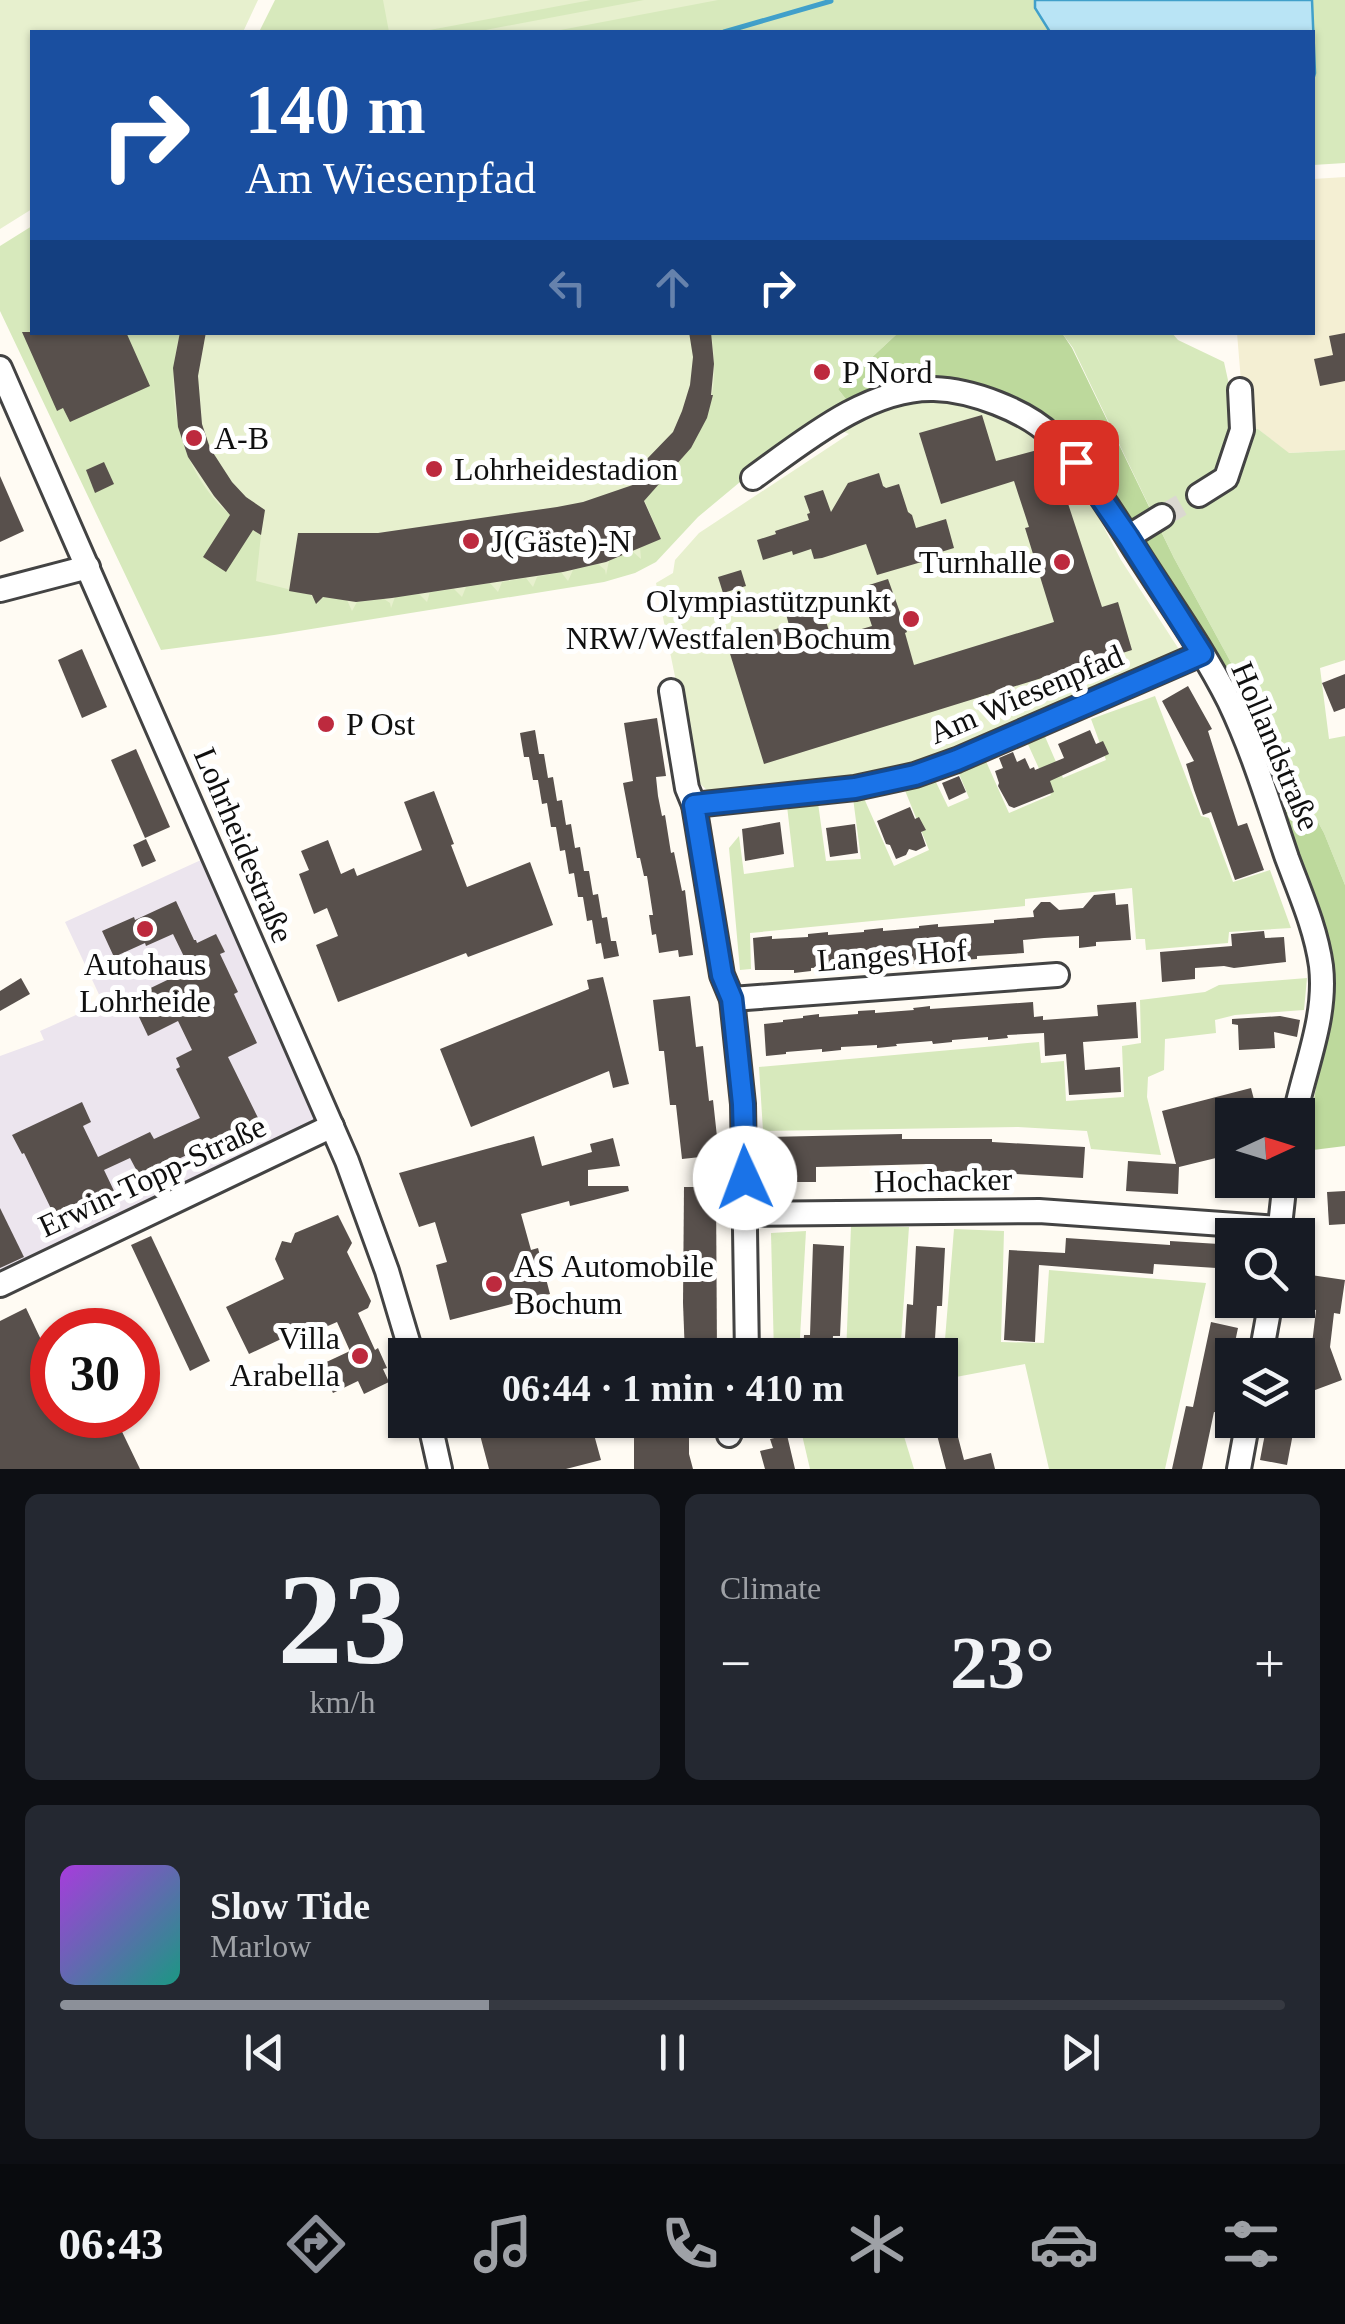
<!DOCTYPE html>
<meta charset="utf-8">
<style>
:root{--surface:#171b24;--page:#242831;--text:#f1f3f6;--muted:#9ea1a6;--line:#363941;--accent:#8c9099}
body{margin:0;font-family:Georgia,serif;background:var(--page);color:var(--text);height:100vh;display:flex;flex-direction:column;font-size:38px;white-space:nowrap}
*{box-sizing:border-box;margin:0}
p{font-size:32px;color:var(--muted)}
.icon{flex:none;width:55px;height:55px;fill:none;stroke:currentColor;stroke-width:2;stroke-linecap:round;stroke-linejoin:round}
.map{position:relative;height:1469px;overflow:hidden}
.side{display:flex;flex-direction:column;gap:25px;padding:25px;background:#0d0f14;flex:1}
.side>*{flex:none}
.banner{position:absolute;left:30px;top:30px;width:1285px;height:305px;border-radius:0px;box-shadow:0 2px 8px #0004;background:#1a4fa0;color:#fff;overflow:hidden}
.needle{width:65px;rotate:86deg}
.buttons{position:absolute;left:1215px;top:1098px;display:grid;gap:20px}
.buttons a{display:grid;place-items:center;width:100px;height:100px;border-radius:0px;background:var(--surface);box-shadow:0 2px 8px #0004;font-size:50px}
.speed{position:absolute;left:30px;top:1308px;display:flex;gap:20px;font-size:50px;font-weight:700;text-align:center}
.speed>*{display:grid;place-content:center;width:130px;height:130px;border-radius:50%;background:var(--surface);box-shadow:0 2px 8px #0004;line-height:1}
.speed .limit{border:15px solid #d22;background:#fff;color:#111}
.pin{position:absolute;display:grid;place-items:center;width:85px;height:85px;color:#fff;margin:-42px;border-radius:20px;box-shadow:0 5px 15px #0006}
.me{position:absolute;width:110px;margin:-55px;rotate:358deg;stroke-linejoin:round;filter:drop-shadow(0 0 8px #0008)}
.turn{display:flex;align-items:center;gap:35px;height:210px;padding:0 50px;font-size:45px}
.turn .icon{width:130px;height:130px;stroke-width:2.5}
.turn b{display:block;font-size:70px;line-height:85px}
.lanes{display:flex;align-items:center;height:95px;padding:0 50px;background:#0003;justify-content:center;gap:50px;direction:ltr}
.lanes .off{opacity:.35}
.big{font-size:75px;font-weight:700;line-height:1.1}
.side .widget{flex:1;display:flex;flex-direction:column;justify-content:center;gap:15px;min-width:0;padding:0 35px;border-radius:15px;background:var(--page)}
.side .dial{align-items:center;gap:0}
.dial b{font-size:130px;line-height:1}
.song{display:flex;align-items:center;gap:30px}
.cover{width:120px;height:120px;border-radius:15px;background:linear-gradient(135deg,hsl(280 70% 55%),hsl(170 70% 35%))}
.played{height:10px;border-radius:5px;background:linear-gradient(90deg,var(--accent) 35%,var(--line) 35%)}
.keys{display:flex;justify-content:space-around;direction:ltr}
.heat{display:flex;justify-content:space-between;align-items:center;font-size:55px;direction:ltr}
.side .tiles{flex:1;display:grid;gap:25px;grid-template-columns:1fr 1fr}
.widget:last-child{grid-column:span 2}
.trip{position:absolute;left:388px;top:1338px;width:570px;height:100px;border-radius:0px;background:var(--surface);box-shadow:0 2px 8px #0004;font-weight:700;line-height:100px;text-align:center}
.dock{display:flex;height:160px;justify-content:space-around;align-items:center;background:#090b0e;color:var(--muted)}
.dock .icon{width:70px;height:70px}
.dock .selected{color:var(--accent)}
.dock b{font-size:45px;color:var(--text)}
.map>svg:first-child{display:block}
</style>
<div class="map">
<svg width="1345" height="1469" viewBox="0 0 1345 1469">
<rect width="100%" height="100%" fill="#fffbf3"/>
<polygon fill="#ece5ee" points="201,860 315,1120 0,1276 0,1056 44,1040 40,1031 103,1003 65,922"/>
<polygon fill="#f4efd3" points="1345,177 1345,450 1288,453 1258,429 1245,430 1237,333 1312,332 1313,179"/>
<g fill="#d7e9bc">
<polygon points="275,0 1345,0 1345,163 1313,165 1312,32 259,32"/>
<polygon points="32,226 32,332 898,333 838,389 852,407 787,443 698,517 656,562 635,573 604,582 274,635 161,650 0,311 0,246"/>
<polygon points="1062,333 1172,333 1178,340 1224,362 1239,430 1258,429 1289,453 1345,450 1345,660 1320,668 1329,739 1345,736 1345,885 1324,833 1174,558 1073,348"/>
<polygon points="1155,696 1201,816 1209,818 1233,882 1270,870 1291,928 1229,932 1228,943 1146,950 1145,939 1136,939 1132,888 1025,899 1025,906 750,933 751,969 740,970 729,848 739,836 744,874 794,867 787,806 818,803 826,861 861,859 853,798 863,796 894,866 929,850 904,788 934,778 948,807 969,798 957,769 985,759 1009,813 1051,795 1026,740 1043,732 1063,778 1106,760 1091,719"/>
<polygon points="1307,978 1304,1010 1235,1015 1215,1020 1216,1033 1165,1039 1164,1070 1148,1077 1147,1097 1161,1155 1091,1149 1087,1131 1018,1127 763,1131 759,1067 1039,1042 1041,1063 1064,1061 1066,1101 1124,1097 1122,1046 1141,1043 1140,1000 1205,992 1219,985"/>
<polygon points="851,1226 909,1227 900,1355 846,1355"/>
<polygon points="954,1229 1004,1231 1001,1342 1044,1343 1049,1270 1206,1283 1165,1469 1049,1469 1025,1364 940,1380 940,1365 943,1364"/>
<polygon points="806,1231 799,1355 774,1355 771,1233"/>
<polygon points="806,1420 899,1420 914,1469 810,1469 799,1422"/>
</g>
<polygon fill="#bdd99c" points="898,333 1062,333 1072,348 1174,558 1324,833 1345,885 1345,1146 1305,1151 1328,1018 1327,947 1234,682 1118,507 852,407 838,389"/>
<g fill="#e7f0ce">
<polygon points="0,0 258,0 243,32 32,32 32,209 0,229"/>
<polygon points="383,0 591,0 419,32 389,32"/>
<polygon points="644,0 718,0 550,32 475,32"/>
<path d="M 180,333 L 711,333 C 724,410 697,448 644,499 L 661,539 L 640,547 L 641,559 L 632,551 L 609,561 L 606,575 L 605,570 L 598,564 L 573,570 L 568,581 L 561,572 L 537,577 L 533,587 L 526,578 L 502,582 L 498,592 L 490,583 L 466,587 L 462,597 L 454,589 L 430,592 L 427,602 L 419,594 L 395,597 L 391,608 L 390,603 L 384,599 L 357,602 L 352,611 L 347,600 L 323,597 L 317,604 L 311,595 L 256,581 L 261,535 C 250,528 238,522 228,513 C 179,469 163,395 180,333 Z"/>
<polygon points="915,394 1009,412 1071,465 1121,560 1182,654 911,764 845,777 709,792 696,780 656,583 673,573 675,560 699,533 849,434 832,427"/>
</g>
<polygon fill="#b9e4f5" stroke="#41a0ca" stroke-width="2.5" points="1035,0 1312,0 1315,73 1313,80 1312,32 1050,32 1035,8"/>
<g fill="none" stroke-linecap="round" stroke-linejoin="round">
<polyline stroke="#41a0ca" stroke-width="5" points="724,32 831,1"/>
</g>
<g fill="#58504c">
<polygon points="22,332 126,332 150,386 70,422 63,408 57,411"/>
<polygon points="180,332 206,332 198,376 202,424 210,448 232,482 246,497 265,510 261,535 253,530 226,572 203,557 230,515 214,496 188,457 178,427 173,368"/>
<polygon points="689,332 711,332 714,364 711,395 713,395 707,418 691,448 644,501 661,539 606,562 563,572 392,598 356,602 323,597 316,604 312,595 289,591 298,533 378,533 557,507 583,502 656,477 644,462 673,432 682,411 690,385 693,357"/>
<polygon points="1345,333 1345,381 1320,386 1314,359 1333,355 1329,336"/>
<polygon points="982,415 996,461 1041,449 1046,467 1055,464 1102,607 1118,602 1132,650 764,764 727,644 789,625 782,599 795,595 800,610 816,606 819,616 824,614 831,638 872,626 865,605 874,602 869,585 888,579 907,632 905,633 914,665 1054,622 1025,528 1029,527 1014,481 941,504 919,433"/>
<polygon points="104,462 114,484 95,493 86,470"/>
<polygon points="879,473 883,486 886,488 899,484 908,512 912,515 916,528 946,519 954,548 941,552 942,556 877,575 866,544 822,558 814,559 811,549 793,555 792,551 763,560 757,540 776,534 775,531 809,520 807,514 810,513 804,496 823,490 831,512 848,483"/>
<polygon points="0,476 24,531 0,542"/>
<polygon points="741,570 746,586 723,593 718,577"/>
<polygon points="82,649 107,707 82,718 58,660"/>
<polygon points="1345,674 1345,708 1334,712 1322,683"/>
<polygon points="1188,686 1212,729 1208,731 1238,826 1247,823 1264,870 1235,880 1211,812 1203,815 1194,790 1186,764 1194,761 1162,701"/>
<polygon points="657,718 666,776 656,777 658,796 662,816 665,815 671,853 674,852 682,891 685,890 693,955 679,957 678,950 659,953 656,934 652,935 649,915 653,915 647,876 644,876 640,858 637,858 623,783 633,781 624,723"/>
<polygon points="535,730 539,754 544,754 548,778 553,777 557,801 562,800 566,825 571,824 575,848 580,847 584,871 589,871 593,895 598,894 602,918 607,917 611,941 616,941 619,956 604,959 601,943 596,944 592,920 587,921 583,897 578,897 574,873 569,874 565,850 560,851 556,827 551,827 547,803 542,804 538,780 533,780 529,757 524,757 520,733"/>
<polygon points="1090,730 1096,744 1103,741 1109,754 1050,781 1054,792 1014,808 1009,806 998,786 999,783 995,771 1003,768 999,758 1013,752 1017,762 1025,758 1030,769 1034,767 1035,770 1064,758 1058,744"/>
<polygon points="136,749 170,827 145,838 111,760"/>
<polygon points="959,776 966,792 949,800 942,783"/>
<polygon points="434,791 454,844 451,845 467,887 530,862 553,925 468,957 466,953 338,1002 316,945 338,936 327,908 314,914 299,874 309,870 301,851 328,840 341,874 354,868 357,876 422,850 404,802"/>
<polygon points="910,807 915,819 919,817 926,830 921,832 926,846 916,851 909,849 906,855 896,859 890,845 886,844 877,821"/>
<polygon points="780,822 784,854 745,861 742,829"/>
<polygon points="855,824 858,853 830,857 826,828"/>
<polygon points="146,839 156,861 142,867 133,845"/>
<polygon points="1115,893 1116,905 1128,904 1131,940 1096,942 1096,946 1079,948 1079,936 1044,938 1023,940 1024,953 977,956 977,959 961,960 960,957 922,961 922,963 913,964 905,964 905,962 866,964 866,967 850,968 849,966 811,968 811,971 794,973 794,970 755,970 753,938 772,936 772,939 808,937 808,934 828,932 828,935 864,932 864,930 883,928 883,931 919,928 919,926 938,924 938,927 994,923 994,920 1034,917 1033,911 1041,902 1050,902 1059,910 1083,908 1094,895"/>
<polygon points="176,901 194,940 196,940 197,943 216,934 225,952 220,954 238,992 234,994 257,1043 228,1057 265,1132 225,1152 227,1156 197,1170 189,1154 140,1177 130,1158 104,1170 116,1195 58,1223 24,1153 22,1154 12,1135 82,1102 91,1122 83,1126 98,1157 150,1132 154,1139 200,1118 176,1069 180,1067 176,1058 192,1050 178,1021 148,1036 130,998 190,969 173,934 146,946 145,943 114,957 102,931 134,917 135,920"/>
<polygon points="1264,931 1265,938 1284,937 1286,962 1234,968 1224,966 1195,968 1195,979 1162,982 1160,952 1232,946 1231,934"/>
<polygon points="603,977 629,1084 613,1088 609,1071 471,1127 440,1049 589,989 587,980"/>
<polygon points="21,978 30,994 0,1011 0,991"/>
<polygon points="690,996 696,1047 703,1046 709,1101 713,1100 719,1155 682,1159 676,1105 670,1105 664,1051 659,1051 653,1000"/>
<polygon points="1033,1002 1034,1017 1043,1016 1043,1020 1098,1016 1097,1005 1136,1002 1138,1038 1083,1042 1085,1070 1120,1067 1121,1092 1069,1095 1066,1054 1045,1056 1044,1033 1007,1035 1008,1038 988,1040 988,1037 952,1040 952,1042 933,1044 932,1041 896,1044 897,1046 877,1048 877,1045 841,1047 841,1050 822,1052 822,1049 786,1052 786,1054 766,1056 764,1024 783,1022 783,1020 803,1018 803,1016 819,1014 819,1017 858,1014 858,1011 875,1010 875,1013 914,1010 913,1008 922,1007 930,1006 930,1009"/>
<polygon points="1280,1016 1300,1020 1297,1037 1274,1032 1275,1048 1239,1050 1238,1025 1232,1024 1232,1019"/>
<polygon points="1251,1088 1258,1115 1232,1115 1232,1134 1219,1138 1224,1156 1179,1167 1178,1194 1126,1191 1128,1161 1176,1164 1162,1111"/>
<polygon points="902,1134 902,1139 992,1139 992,1142 1085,1147 1083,1178 1015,1174 1015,1171 929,1172 929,1164 816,1167 816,1182 768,1182 768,1137"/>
<polygon points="534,1136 542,1166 592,1152 590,1144 613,1138 620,1166 588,1170 588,1186 628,1186 629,1191 570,1206 569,1201 521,1214 531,1250 538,1248 550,1294 450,1320 436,1265 447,1262 435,1222 419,1227 399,1173"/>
<polygon points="684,1187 716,1187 717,1355 685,1355 683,1303"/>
<polygon points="1345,1191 1345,1224 1329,1225 1327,1192"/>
<polygon points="0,1208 24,1257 0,1268"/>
<polygon points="338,1215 352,1243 347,1252 371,1301 368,1308 358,1313 375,1350 378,1348 387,1368 383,1369 389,1382 364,1394 358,1381 333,1393 320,1365 350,1351 337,1322 314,1332 311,1325 249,1354 226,1307 284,1279 275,1259 282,1241 291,1243 295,1233"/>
<polygon points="151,1236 210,1361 190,1371 131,1245"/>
<polygon points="1066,1238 1170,1245 1170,1241 1219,1244 1219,1247 1232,1250 1232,1269 1154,1264 1153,1274 1039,1265 1035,1342 1004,1340 1009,1250 1065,1253"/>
<polygon points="813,1244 844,1246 840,1336 833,1336 832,1355 803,1355 804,1335 810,1335"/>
<polygon points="916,1246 945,1248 942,1306 937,1306 934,1355 904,1355 907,1304 913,1305"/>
<polygon points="1304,1274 1345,1280 1340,1314 1334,1313 1330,1347 1342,1380 1307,1393 1298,1367 1298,1350 1312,1344 1316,1310 1299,1307"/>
<polygon points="26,1308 52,1363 52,1415 114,1415 140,1469 0,1469 0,1321"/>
<polygon points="1211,1322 1238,1328 1220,1413 1214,1412 1202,1469 1172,1469 1186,1406 1193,1407"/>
<polygon points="940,1387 945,1387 964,1460 991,1453 995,1469 946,1469 933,1420 940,1420"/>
<polygon points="476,1420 517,1420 517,1425 534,1420 590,1420 601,1460 566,1469 489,1469"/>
<polygon points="673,1420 689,1420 689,1454 693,1469 634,1469 634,1429 673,1429"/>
<polygon points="1267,1423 1294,1428 1287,1465 1260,1460"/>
<polygon points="787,1435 795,1469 765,1469 760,1451 773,1448 770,1439"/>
</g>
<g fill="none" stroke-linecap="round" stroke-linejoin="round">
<polyline stroke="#dbd8d1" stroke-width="22" stroke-dasharray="22 11" stroke-linecap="butt" points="1162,516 1199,495"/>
<g stroke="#434343" stroke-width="28">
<g id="minor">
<polyline points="0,368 347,1161 387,1271 412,1355"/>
<path d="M 753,478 C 803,442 869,387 934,389 C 971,390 1025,410 1052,436 C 1083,465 1114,516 1137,552 C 1168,601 1203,649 1229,701 C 1253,751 1269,805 1287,858 C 1300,893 1316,929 1321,966 C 1327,1017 1305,1066 1295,1115"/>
<polyline points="1199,495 1226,478 1242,430 1240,390"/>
<polyline points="1128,537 1162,516"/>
<polyline points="0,590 88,567"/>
<polyline points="671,691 687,788 694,805 722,975 732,999 743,1104 747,1355"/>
<polyline points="694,805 855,788 915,775 957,760 1201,654"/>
<polyline points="732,999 1057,975"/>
<polyline points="746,1214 1039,1211 1280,1228"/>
<polyline points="1279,1235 1285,1180"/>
<polyline points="0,1285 332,1126"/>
<polyline points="1261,1355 1271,1300"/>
<polyline points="429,1420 440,1469"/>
<polyline points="729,1435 736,1420"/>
<polyline points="1239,1469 1248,1420"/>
</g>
</g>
<use href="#minor" stroke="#fff" stroke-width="22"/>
</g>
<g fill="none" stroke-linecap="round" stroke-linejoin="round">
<g stroke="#114b97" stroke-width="25">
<polyline id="route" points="745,1178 743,1104 732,999 722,975 694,805 855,788 915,775 957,760 1202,654 1128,537 1076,462"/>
</g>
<use href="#route" stroke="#1a73e8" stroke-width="18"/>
</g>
<g fill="#bd2a3e" stroke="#fff" stroke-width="4">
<circle cx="822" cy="372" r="10"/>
<circle cx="194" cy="438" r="10"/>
<circle cx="434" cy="469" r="10"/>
<circle cx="471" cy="541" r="10"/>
<circle cx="1062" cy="562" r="10"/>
<circle cx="911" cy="619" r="10"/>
<circle cx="326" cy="724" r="10"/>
<circle cx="145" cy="929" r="10"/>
<circle cx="494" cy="1284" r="10"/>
<circle cx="360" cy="1356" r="10"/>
</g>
<g text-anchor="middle" stroke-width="10" stroke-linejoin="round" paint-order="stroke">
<g font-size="32" fill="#101010" stroke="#fff" text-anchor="start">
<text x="842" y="383">P Nord</text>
<text x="214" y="449">A-B</text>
<text x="454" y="480">Lohrheidestadion</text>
<text x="491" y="552">J(Gäste)-N</text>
<text x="1042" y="573" text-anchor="end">Turnhalle</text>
<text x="891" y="612" text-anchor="end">Olympiastützpunkt<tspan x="891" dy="37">NRW/Westfalen Bochum</tspan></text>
<text x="346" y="735">P Ost</text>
<text x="145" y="975" text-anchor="middle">Autohaus<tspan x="145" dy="37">Lohrheide</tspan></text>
<text x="514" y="1277">AS Automobile<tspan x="514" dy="37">Bochum</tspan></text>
<text x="340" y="1349" text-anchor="end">Villa<tspan x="340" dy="37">Arabella</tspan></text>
</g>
<g font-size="32" fill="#101010" stroke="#fff">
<text transform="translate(1026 694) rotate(-23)" y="11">Am Wiesenpfad</text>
<text transform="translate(1276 746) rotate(67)" y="11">Hollandstraße</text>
<text transform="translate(244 845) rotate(67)" y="11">Lohrheidestraße</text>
<text transform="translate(892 955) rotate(-4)" y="11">Langes Hof</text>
<text transform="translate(152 1176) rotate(-25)" y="11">Erwin-Topp-Straße</text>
<text transform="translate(943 1180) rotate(-1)" y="11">Hochacker</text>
</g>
</g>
</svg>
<div class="buttons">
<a><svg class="needle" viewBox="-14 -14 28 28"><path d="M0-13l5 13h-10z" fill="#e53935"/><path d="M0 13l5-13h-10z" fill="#9ea1a6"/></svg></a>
<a><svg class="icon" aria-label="search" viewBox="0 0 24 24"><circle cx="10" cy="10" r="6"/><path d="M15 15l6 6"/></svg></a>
<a><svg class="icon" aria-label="layers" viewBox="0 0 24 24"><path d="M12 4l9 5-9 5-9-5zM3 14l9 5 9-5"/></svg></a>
</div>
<div class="speed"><div class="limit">30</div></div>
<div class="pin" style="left:1076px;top:462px;background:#d93025"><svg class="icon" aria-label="arrive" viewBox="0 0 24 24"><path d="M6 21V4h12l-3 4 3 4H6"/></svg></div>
<svg class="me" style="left:745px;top:1178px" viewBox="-20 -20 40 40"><circle r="19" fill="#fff"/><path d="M0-13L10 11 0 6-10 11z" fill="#1a73e8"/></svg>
<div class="trip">06:44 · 1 min · 410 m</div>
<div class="banner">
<div class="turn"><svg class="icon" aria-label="right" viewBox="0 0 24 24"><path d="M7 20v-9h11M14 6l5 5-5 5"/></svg><div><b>140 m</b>Am Wiesenpfad</div></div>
<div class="lanes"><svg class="icon off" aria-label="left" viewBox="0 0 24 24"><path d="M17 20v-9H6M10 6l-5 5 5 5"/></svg><svg class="icon off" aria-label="ahead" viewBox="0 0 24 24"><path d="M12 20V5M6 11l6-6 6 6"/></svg><svg class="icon" aria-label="right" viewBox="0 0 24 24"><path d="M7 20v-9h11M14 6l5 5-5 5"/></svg></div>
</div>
</div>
<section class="side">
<div class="tiles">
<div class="widget dial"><b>23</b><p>km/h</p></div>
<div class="widget"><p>Climate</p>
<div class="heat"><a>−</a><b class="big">23°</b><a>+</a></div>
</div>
<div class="widget">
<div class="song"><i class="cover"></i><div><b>Slow Tide</b><p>Marlow</p></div></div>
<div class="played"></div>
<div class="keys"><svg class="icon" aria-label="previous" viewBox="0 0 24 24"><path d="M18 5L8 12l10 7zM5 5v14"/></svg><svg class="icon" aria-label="pause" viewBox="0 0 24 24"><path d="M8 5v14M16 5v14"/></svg><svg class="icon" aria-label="next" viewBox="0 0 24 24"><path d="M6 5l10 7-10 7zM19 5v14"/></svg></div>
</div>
</div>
</section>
<nav class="dock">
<b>06:43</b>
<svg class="icon selected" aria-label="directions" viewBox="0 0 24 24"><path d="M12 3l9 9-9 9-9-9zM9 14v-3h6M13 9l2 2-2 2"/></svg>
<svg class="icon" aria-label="music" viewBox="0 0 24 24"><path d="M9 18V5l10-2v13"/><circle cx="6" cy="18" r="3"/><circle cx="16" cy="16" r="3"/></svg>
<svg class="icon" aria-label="phone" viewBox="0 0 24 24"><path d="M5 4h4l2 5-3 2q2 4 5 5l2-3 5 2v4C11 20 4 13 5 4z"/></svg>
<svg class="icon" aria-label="climate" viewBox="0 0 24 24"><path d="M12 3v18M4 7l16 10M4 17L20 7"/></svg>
<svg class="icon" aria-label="car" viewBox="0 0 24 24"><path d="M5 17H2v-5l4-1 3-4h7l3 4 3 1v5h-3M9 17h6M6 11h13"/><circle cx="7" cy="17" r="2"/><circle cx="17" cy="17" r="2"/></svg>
<svg class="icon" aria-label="filters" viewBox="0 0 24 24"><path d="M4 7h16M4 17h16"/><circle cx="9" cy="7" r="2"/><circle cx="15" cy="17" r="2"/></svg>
</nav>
